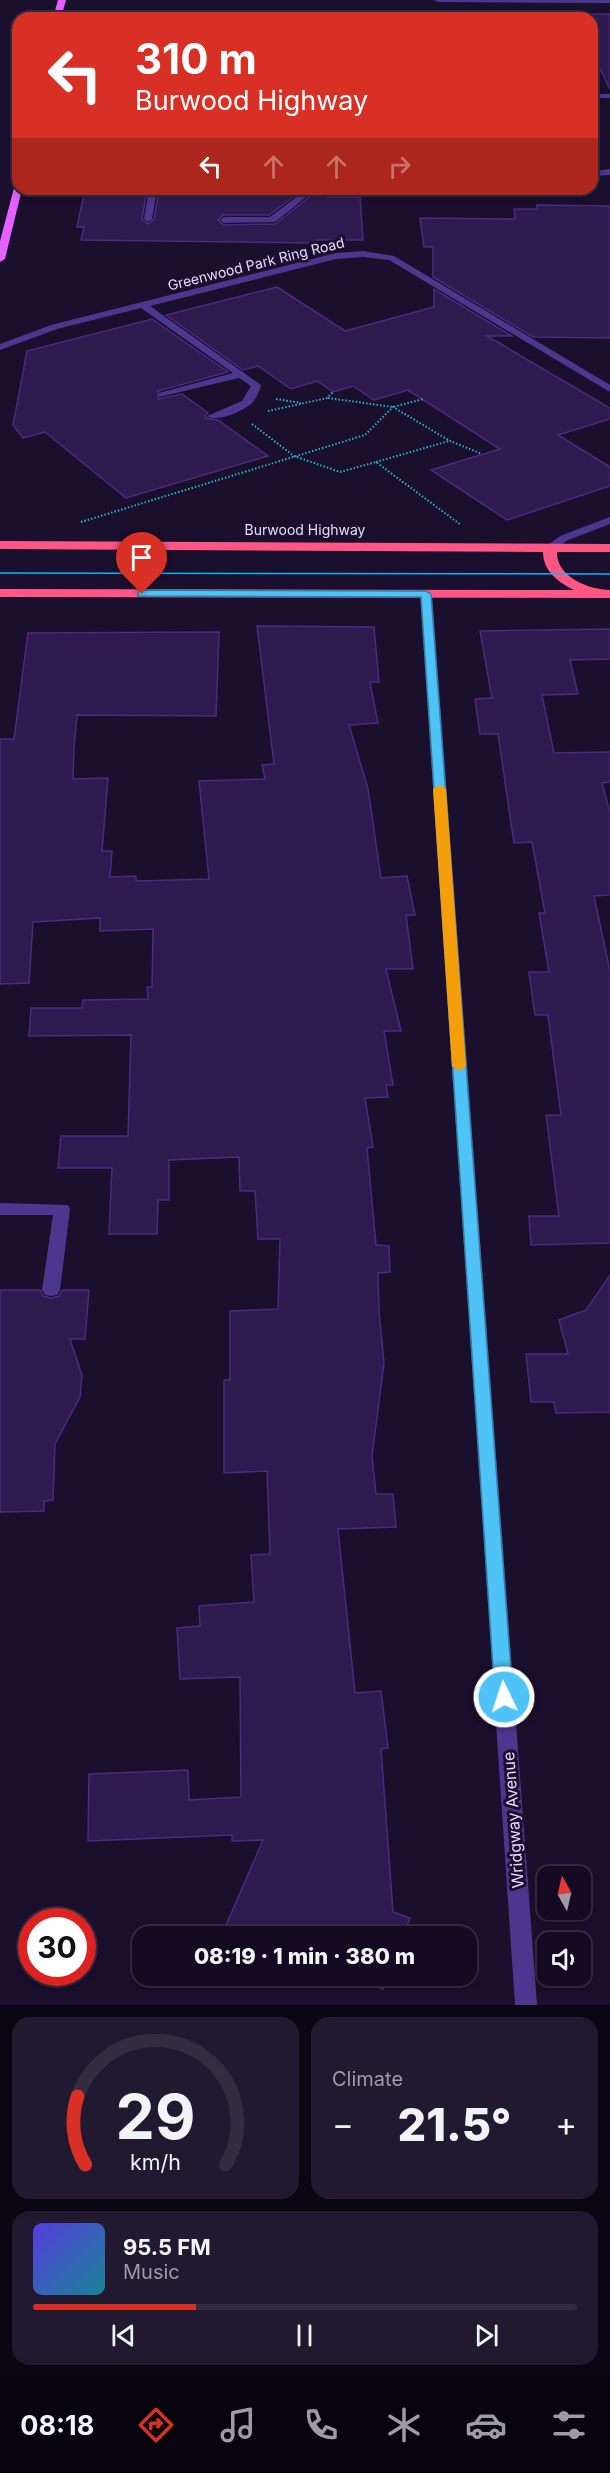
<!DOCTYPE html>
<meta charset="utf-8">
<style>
:root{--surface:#140b22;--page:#21192f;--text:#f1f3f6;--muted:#9d9ba5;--line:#332b40;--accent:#d93025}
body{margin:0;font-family:Inter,sans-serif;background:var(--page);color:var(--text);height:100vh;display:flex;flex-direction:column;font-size:22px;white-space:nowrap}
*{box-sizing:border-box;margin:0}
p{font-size:20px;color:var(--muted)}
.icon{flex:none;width:33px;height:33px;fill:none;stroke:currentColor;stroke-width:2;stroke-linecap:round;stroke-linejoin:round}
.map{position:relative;height:2005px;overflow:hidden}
.side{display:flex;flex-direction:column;gap:12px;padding:12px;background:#0b0613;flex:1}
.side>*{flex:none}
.banner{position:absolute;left:12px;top:12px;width:586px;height:183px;border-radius:18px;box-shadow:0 3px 9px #0003,0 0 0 2px var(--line);background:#d93025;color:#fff;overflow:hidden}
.needle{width:39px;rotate:352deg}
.fabs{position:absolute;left:537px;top:1866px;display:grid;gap:12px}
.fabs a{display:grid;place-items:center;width:54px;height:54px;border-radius:12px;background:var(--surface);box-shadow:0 3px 9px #0003,0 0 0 2px var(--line);font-size:30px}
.speed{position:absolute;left:18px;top:1908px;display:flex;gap:12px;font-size:30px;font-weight:700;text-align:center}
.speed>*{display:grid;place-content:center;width:78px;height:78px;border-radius:50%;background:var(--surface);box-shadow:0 3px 9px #0003,0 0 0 2px var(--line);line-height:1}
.speed .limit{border:9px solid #d22;background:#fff;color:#111}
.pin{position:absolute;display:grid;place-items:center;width:51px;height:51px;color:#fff;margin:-62px -26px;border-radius:50% 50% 50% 0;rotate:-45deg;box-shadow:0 0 6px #0007}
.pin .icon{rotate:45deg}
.me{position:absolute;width:66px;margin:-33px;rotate:356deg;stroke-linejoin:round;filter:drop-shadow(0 0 4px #0008)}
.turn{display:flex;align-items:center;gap:21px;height:126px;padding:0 24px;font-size:27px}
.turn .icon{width:78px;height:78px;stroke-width:2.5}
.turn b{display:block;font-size:42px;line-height:51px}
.lanes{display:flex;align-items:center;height:57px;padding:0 24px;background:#0003;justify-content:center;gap:30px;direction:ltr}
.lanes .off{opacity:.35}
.big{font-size:45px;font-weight:800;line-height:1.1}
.side .widget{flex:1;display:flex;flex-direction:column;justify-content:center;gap:9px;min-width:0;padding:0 21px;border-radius:18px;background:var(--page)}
.side .dial{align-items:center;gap:0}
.dial svg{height:156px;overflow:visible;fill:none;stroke:var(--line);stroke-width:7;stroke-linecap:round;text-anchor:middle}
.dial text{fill:var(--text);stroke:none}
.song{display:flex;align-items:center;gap:18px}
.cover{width:72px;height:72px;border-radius:9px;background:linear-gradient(135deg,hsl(250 70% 55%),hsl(190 70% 35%))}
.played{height:6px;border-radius:3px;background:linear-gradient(90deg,var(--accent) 30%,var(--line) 30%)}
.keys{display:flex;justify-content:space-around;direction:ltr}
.heat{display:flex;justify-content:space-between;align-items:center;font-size:33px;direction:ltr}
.side .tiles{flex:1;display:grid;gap:12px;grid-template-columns:1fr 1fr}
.widget:last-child{grid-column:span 2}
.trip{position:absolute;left:132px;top:1926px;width:345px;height:60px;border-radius:18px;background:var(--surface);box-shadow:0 3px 9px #0003,0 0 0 2px var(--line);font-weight:800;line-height:60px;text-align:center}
.tabs{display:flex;height:96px;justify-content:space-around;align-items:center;background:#08040e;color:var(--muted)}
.tabs .icon{width:42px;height:42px}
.tabs .active{color:var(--accent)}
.tabs b{font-size:27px;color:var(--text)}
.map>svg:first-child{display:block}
</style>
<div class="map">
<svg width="610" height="2005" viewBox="0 0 610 2005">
<rect width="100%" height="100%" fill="#1a0f2d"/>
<g fill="#2f1a4f" stroke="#4b2a7d" stroke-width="1.5">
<polygon points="574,14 610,14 610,89 592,53 592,18 576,18"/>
<polygon points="85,189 127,189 125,195 146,196 142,219 148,224 154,219 158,196 182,196 183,191 285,189 300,192 269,215 223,215 218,220 224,225 275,224 313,194 328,197 360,197 363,240 317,240 317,243 81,240 84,227 77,227"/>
<polygon points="537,205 610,206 610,338 533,337 433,277 433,247 424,247 420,218 515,219 514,209 537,209"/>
<polygon points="277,287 345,331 434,307 434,289 512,336 487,336 610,408 610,419 558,435 610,467 610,486 507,520 431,470 500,449 408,390 374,400 353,386 333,392 317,381 291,389 258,366 243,370 166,315"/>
<polygon points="152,319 228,372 158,391 158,399 182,394 208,413 205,415 206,418 218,420 268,456 126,498 45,432 23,438 13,425 27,351"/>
<polygon points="257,626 374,627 379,682 370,682 378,723 349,725 368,789 381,878 407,876 415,915 406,915 413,969 386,969 401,1031 384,1031 393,1085 386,1085 388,1097 365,1098 373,1147 367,1148 376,1245 389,1246 390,1272 378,1273 379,1311 384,1363 372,1456 376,1494 393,1494 396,1527 338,1529 355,1693 381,1691 388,1748 381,1749 393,1912 410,1918 403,1936 242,1936 224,1930 263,1840 232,1841 232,1835 88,1841 89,1774 188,1770 189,1800 241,1797 240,1677 180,1679 177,1628 200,1626 199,1606 254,1602 251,1555 270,1554 267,1471 224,1473 224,1380 230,1380 230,1311 278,1309 280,1239 258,1239 255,1191 240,1191 239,1157 169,1160 169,1200 158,1200 157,1234 109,1234 112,1168 58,1168 61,1136 128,1136 131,1035 29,1036 31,1008 82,1008 83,1000 148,999 147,987 152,987 153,929 100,931 100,918 33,922 29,983 0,984 0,739 14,739 28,633 219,632 216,716 77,715 74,747 73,779 108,778 102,851 112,851 110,877 136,876 136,881 209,879 199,781 265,779 262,765 274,764"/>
<polygon points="610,629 610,659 570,660 578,694 542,695 554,753 610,752 610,782 602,783 610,813 610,895 594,896 610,971 610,1243 531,1245 529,1216 559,1216 546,1115 561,1115 548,1015 535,1015 529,972 549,972 539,913 545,913 532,842 514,843 498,734 480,734 475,699 492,698 480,631"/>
<polygon points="610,1275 610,1412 556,1413 554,1402 531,1402 526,1354 568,1354 559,1320 586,1310"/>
<polygon points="0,1290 40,1290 43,1296 51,1298 59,1296 62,1290 89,1290 85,1339 70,1339 82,1375 80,1397 55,1444 53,1500 44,1501 44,1511 0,1512"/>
<polygon points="347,1976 388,1976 383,1989"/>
</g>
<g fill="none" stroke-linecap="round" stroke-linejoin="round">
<g stroke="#28b1c7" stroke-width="2" stroke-dasharray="1.5 2" stroke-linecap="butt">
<polyline points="328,398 393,407 423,399"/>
<polyline points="276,399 301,403"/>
<polyline points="268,411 327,398 333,392"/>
<polyline points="252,424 294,456 340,472 376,462 461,525"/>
<polyline points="376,462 449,441"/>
<polyline points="81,522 365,435 393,407 450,441 482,454"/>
</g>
<g fill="#4c378f" fill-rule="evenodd">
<polygon points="434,0 610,0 610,3 438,2"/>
<rect x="592" y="94" width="18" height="4"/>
<polygon points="610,169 610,175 592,176 592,171"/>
<polygon points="149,189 157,189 152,219 148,222 144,219"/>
<polygon points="307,189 316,189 275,222 224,223 220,220 224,217 270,217"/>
<path d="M 363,251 L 394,256 L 610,385 L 610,392 L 389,260 L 363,257 L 336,259 L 150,306 L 261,385 C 259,392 257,398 252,403 C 244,411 216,423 207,416 L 242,401 L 251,386 L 239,378 L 159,397 L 159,393 L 233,373 L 141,308 L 57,329 L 0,350 L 0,344 L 51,325 L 336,253 Z"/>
<polygon points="610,517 610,524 568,540 554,550 546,550 544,548 560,536"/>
<polygon points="426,590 432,594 537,2005 515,2005 420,594"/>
<polygon points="0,1203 68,1205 70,1209 60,1290 57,1295 51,1296 45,1295 42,1290 53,1215 0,1215"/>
</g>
<g fill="#e362ff" fill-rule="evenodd">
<polygon points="58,0 66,0 61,18 53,18"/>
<polygon points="18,185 18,189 22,189 5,259 0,262 0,241 14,188"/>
</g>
<path fill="#ff5686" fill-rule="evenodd" d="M 0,541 L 610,544 L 610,552 L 557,552 C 556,577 589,590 610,590 L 610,598 L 0,597 L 0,589 L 574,590 C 558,582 543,571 543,552 L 0,549 Z"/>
<polyline stroke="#07b6ff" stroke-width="1.5" points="0,573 610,574"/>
</g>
<polygon fill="#4fc3f7" stroke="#337fa1" stroke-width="1.5" points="142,590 426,591 431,594 513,1697 511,1703 504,1705 498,1703 495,1697 421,597 138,596 138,591"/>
<polygon fill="#f59e0b" points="440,785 446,789 466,1066 459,1071 452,1066 433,789"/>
<g text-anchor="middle" stroke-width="6" stroke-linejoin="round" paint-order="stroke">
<g font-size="14" fill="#e6dbff" stroke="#1a0f2d">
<text transform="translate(256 264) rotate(-14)" y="5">Greenwood Park Ring Road</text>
<text x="305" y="535">Burwood Highway</text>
</g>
<g font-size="16" fill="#e6dbff" stroke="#1a0f2d">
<text transform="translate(513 1820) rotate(-94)" y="6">Wridgway Avenue</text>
</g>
</g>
</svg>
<div class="fabs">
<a><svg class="needle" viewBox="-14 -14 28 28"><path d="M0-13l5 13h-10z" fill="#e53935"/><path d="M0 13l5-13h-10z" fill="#9d9ba5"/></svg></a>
<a><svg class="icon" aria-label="sound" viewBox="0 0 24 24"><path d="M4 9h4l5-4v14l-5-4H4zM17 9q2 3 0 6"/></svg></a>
</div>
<div class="speed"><div class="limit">30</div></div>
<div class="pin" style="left:142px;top:594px;background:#d93025"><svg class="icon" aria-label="arrive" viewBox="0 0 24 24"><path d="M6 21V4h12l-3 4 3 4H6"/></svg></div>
<svg class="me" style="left:504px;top:1697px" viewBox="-20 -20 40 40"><circle r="17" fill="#4fc3f7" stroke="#fff" stroke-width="3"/><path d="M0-11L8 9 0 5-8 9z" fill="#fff"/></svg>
<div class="trip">08:19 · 1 min · 380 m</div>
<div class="banner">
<div class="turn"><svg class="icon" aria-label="left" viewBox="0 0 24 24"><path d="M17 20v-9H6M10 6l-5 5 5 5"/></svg><div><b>310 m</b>Burwood Highway</div></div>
<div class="lanes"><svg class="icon" aria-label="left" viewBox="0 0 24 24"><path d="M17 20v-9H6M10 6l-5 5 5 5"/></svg><svg class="icon off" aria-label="ahead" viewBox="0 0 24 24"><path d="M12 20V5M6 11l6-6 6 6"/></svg><svg class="icon off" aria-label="ahead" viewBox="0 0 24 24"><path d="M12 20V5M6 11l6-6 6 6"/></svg><svg class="icon off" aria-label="right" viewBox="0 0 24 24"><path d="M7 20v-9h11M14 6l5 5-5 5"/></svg></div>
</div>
</div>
<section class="side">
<div class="tiles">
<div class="widget dial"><svg viewBox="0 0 100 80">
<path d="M14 69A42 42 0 1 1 86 69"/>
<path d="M14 69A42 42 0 0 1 10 34" stroke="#d93025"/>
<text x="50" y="56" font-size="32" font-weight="700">29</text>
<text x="50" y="72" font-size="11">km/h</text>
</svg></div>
<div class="widget"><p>Climate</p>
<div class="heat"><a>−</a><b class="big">21.5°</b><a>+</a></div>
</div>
<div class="widget">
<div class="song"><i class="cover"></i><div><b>95.5 FM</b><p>Music</p></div></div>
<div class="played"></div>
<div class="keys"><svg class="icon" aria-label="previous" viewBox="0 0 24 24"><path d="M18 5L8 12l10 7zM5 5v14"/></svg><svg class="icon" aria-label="pause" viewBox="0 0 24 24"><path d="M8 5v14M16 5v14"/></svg><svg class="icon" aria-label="next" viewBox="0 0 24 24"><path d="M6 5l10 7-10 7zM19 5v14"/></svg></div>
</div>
</div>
</section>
<nav class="tabs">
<b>08:18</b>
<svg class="icon active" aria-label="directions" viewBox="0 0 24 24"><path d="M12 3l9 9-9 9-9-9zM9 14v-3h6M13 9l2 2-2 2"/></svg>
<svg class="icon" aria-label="music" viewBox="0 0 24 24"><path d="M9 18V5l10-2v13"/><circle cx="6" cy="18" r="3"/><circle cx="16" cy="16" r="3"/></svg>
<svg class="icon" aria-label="phone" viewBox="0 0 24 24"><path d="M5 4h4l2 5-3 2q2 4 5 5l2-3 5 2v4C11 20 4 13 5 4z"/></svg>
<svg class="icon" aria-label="climate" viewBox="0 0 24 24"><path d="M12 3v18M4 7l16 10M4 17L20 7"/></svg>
<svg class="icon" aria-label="car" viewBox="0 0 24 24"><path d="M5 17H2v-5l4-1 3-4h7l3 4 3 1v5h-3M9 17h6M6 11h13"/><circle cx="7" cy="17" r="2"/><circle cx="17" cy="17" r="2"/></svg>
<svg class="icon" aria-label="filters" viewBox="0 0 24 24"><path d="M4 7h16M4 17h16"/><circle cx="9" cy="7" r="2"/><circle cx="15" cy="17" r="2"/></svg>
</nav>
